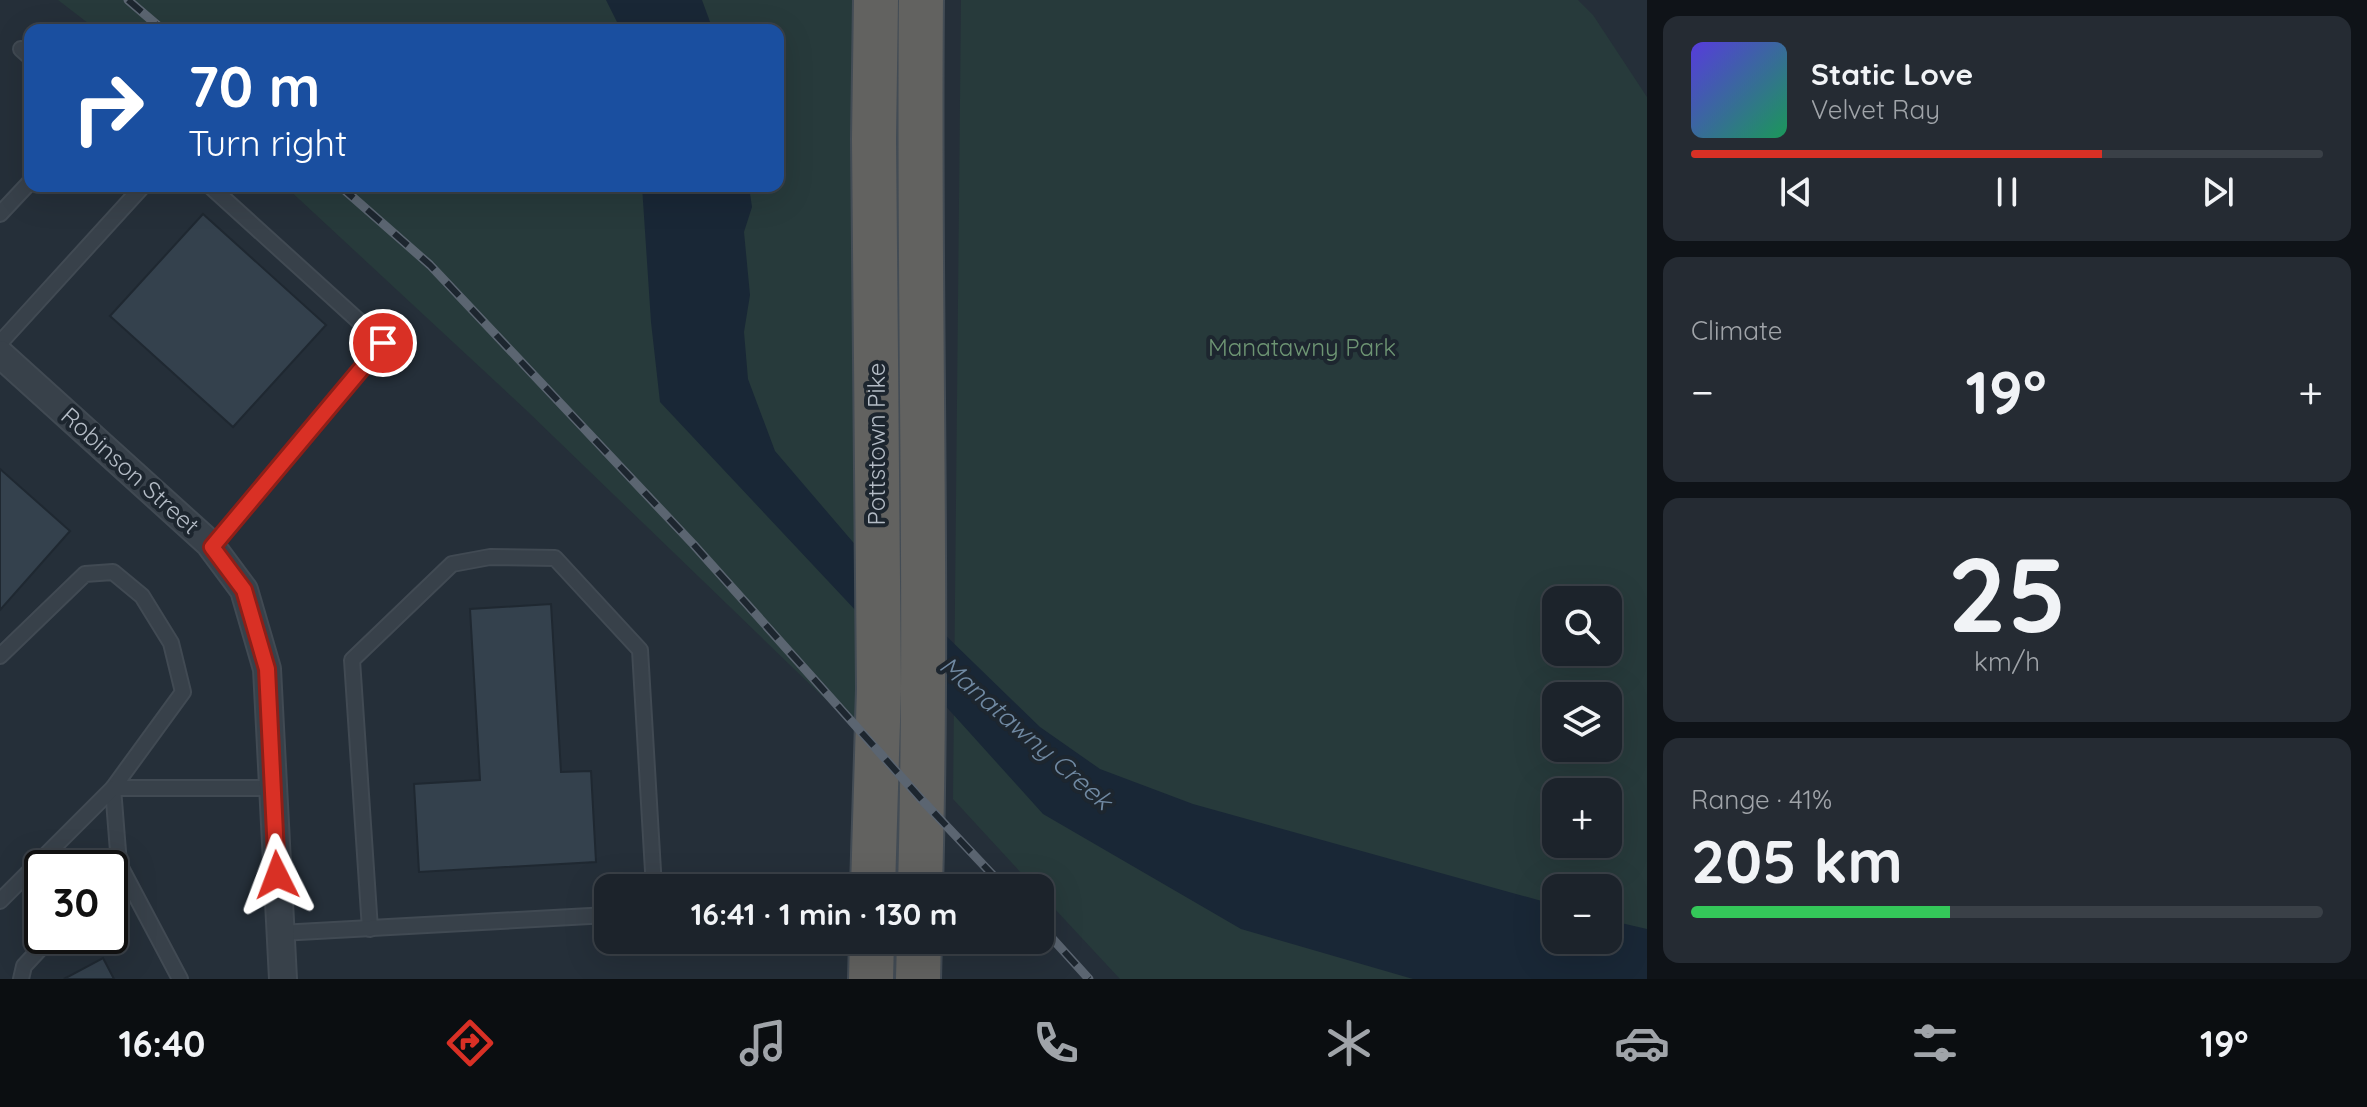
<!DOCTYPE html>
<meta charset="utf-8">
<style>
:root{--surface:#1c232b;--page:#252b33;--text:#f1f3f6;--muted:#a0a4a9;--line:#3a4047;--accent:#d93025}
body{margin:0;font-family:Quicksand,sans-serif;background:var(--page);color:var(--text);height:100vh;display:flex;flex-direction:column;font-size:30px;white-space:nowrap}
*{box-sizing:border-box;margin:0}
p{font-size:26px;color:var(--muted)}
.icon{flex:none;width:44px;height:44px;fill:none;stroke:currentColor;stroke-width:2;stroke-linecap:round;stroke-linejoin:round}
.map{position:relative;flex:1;overflow:hidden}
.details{display:flex;flex-direction:column;gap:16px;padding:16px;background:#0f1318;width:720px}
.details>*{flex:none}
.guide{position:absolute;left:24px;top:24px;width:760px;height:168px;border-radius:16px;box-shadow:0 8px 32px #0002,0 0 0 2px var(--line);background:#1a4fa0;color:#fff;overflow:hidden}
.fabs{position:absolute;left:1542px;top:586px;display:grid;gap:16px}
.fabs a{display:grid;place-items:center;width:80px;height:80px;border-radius:16px;background:var(--surface);box-shadow:0 8px 32px #0002,0 0 0 2px var(--line);font-size:40px}
.speed{position:absolute;left:24px;top:850px;display:flex;gap:16px;font-size:40px;font-weight:700;text-align:center}
.speed>*{display:grid;place-content:center;width:104px;height:104px;border-radius:50%;background:var(--surface);box-shadow:0 8px 32px #0002,0 0 0 2px var(--line);line-height:1}
.speed .limit{border:4px solid #111;border-radius:12px;background:#fff;color:#111}
.pin{position:absolute;display:grid;place-items:center;width:68px;height:68px;color:#fff;margin:-34px;border:4px solid #fff;border-radius:50%;box-shadow:0 2px 8px #0007}
.me{position:absolute;width:88px;margin:-44px;rotate:357deg;stroke-linejoin:round;filter:drop-shadow(0 0 6px #0008)}
.turn{display:flex;align-items:center;gap:28px;height:168px;padding:0 32px;font-size:36px}
.turn .icon{width:104px;height:104px;stroke-width:2.5}
.turn b{display:block;font-size:56px;line-height:68px}
.big{font-size:60px;font-weight:700;line-height:1.1}
.details .card{flex:1;display:flex;flex-direction:column;justify-content:center;gap:12px;min-width:0;padding:0 28px;border-radius:16px;background:var(--page)}
.details .dial{align-items:center;gap:0}
.dial b{font-size:104px;line-height:1}
.song{display:flex;align-items:center;gap:24px}
.cover{width:96px;height:96px;border-radius:12px;background:linear-gradient(135deg,hsl(250 70% 55%),hsl(150 70% 35%))}
.played{height:8px;border-radius:4px;background:linear-gradient(90deg,var(--accent) 65%,var(--line) 65%)}
.keys{display:flex;justify-content:space-around;direction:ltr}
.heat{display:flex;justify-content:space-between;align-items:center;font-size:44px;direction:ltr}
.charge{height:12px;border-radius:6px;background:linear-gradient(90deg,#34c759 41%,var(--line) 0)}
.trip{position:absolute;left:594px;top:874px;width:460px;height:80px;border-radius:16px;background:var(--surface);box-shadow:0 8px 32px #0002,0 0 0 2px var(--line);font-weight:700;line-height:80px;text-align:center}
.menu{display:flex;height:128px;justify-content:space-around;align-items:center;background:#0b0e11;color:var(--muted)}
.menu .icon{width:56px;height:56px}
.menu .current{color:var(--accent)}
.menu b{font-size:36px;color:var(--text)}
main{display:flex;flex:1;min-height:0}
.map>svg:first-child{display:block}
</style>
<main>
<div class="map">
<svg width="1647" height="979" viewBox="0 0 1647 979">
<rect width="100%" height="100%" fill="#252f39"/>
<g fill="#273a3b" fill-rule="evenodd">
<polygon points="58,0 856,0 876,748 525,409 285,186 778,186 778,30 97,30"/>
<path d="M 961,0 L 1578,0 L 1593,15 L 1647,97 L 1647,979 L 1120,979 L 1040,893 L 1040,888 L 1035,888 L 953,799 ZM 1556,600 L 1608,600 L 1608,652 L 1556,652 ZM 1556,696 L 1608,696 L 1608,748 L 1556,748 ZM 1556,792 L 1608,792 L 1608,844 L 1556,844 ZM 1556,888 L 1608,888 L 1608,940 L 1556,940 Z"/>
</g>
<g fill="#192736">
<polygon points="606,0 702,0 713,30 621,30"/>
<polygon points="642,186 749,186 752,207 744,232 750,295 744,332 748,379 775,451 870,562 1040,727 1100,769 1193,804 1556,905 1556,940 1608,940 1608,920 1647,929 1647,979 1413,979 1241,929 1043,814 951,712 660,402 651,322"/>
</g>
<g fill="#34414d" stroke="#1f2831" stroke-width="2">
<polygon points="203,214 326,325 233,427 110,316"/>
<polygon points="0,469 70,531 0,610"/>
<polygon points="551,604 561,772 591,771 596,862 419,872 414,784 480,780 470,609"/>
<polygon points="103,958 114,979 64,979"/>
</g>
<g fill="none" stroke-linecap="round" stroke-linejoin="round">
<g stroke="#414a53" stroke-width="18">
<g id="service">
<polyline points="21,49 30,57"/>
<polyline points="210,186 383,343 212,547"/>
<polyline points="0,214 30,182"/>
<polyline points="0,343 143,186"/>
<polyline points="0,656 85,574 113,572 142,596 171,643 183,692 113,788 119,864 180,979"/>
<polyline points="0,901 113,788 273,788"/>
<polyline points="370,929 352,660 452,564 490,557 555,558 640,650 654,888"/>
<polyline points="280,933 608,915"/>
<polyline points="21,979 24,966 52,936"/>
</g>
</g>
<g stroke="#414a53" stroke-width="30">
<polyline id="minor" points="0,354 209,543 244,590 267,669 283,979"/>
</g>
<g stroke="#434c55" stroke-width="48">
<g id="trunk">
<polyline points="873,888 879,689 874,139 876,0"/>
<path d="M 920,888 C 928,592 918,296 921,0"/>
<polyline points="871,979 872,940"/>
<polyline points="918,979 919,940"/>
</g>
</g>
<use href="#service" stroke="#38414a" stroke-width="14"/>
<use href="#minor" stroke="#38414a" stroke-width="26"/>
<use href="#trunk" stroke="#626260" stroke-width="44"/>
<g stroke="#5b6571" stroke-width="9">
<g id="rail">
<polyline points="128,0 163,30"/>
<polyline points="340,186 430,265 693,544 922,800 1005,888"/>
<polyline points="1040,925 1089,979"/>
</g>
</g>
<use href="#rail" stroke="#1d262f" stroke-width="6" stroke-dasharray="18" stroke-linecap="butt"/>
</g>
<g fill="none" stroke-linecap="round" stroke-linejoin="round">
<g stroke="#8d1f18" stroke-width="20">
<polyline id="route" points="277,875 267,669 244,590 212,547 383,343"/>
</g>
<use href="#route" stroke="#d93025" stroke-width="14"/>
</g>
<g text-anchor="middle" stroke-width="8" stroke-linejoin="round" paint-order="stroke">
<g font-size="24" fill="#6d9473" stroke="#1d262f">
<text x="1302" y="356">Manatawny Park</text>
</g>
<g font-size="24" fill="#b4bcc6" stroke="#1d262f">
<text transform="translate(877 444) rotate(-90)" y="8">Pottstown Pike</text>
<text transform="translate(130 471) rotate(42)" y="8">Robinson Street</text>
</g>
<g font-size="26" font-style="italic" fill="#7089a2" stroke="#1d262f">
<text transform="translate(1026 733) rotate(41)" y="9">Manatawny Creek</text>
</g>
</g>
</svg>
<div class="fabs">
<a><svg class="icon" aria-label="search" viewBox="0 0 24 24"><circle cx="10" cy="10" r="6"/><path d="M15 15l6 6"/></svg></a>
<a><svg class="icon" aria-label="layers" viewBox="0 0 24 24"><path d="M12 4l9 5-9 5-9-5zM3 14l9 5 9-5"/></svg></a>
<a>+</a>
<a>−</a>
</div>
<div class="speed"><div class="limit">30</div></div>
<div class="pin" style="left:383px;top:343px;background:#d93025"><svg class="icon" aria-label="arrive" viewBox="0 0 24 24"><path d="M6 21V4h12l-3 4 3 4H6"/></svg></div>
<svg class="me" style="left:277px;top:875px" viewBox="-20 -20 40 40"><path d="M0-17L14 15 0 8-14 15z" fill="#d93025" stroke="#fff" stroke-width="4"/></svg>
<div class="trip">16:41 · 1 min · 130 m</div>
<div class="guide">
<div class="turn"><svg class="icon" aria-label="right" viewBox="0 0 24 24"><path d="M7 20v-9h11M14 6l5 5-5 5"/></svg><div><b>70 m</b>Turn right</div></div>
</div>
</div>
<section class="details">
<div class="card">
<div class="song"><i class="cover"></i><div><b>Static Love</b><p>Velvet Ray</p></div></div>
<div class="played"></div>
<div class="keys"><svg class="icon" aria-label="previous" viewBox="0 0 24 24"><path d="M18 5L8 12l10 7zM5 5v14"/></svg><svg class="icon" aria-label="pause" viewBox="0 0 24 24"><path d="M8 5v14M16 5v14"/></svg><svg class="icon" aria-label="next" viewBox="0 0 24 24"><path d="M6 5l10 7-10 7zM19 5v14"/></svg></div>
</div>
<div class="card"><p>Climate</p>
<div class="heat"><a>−</a><b class="big">19°</b><a>+</a></div>
</div>
<div class="card dial"><b>25</b><p>km/h</p></div>
<div class="card"><p>Range · 41%</p><b class="big">205 km</b><div class="charge"></div></div>
</section>
</main>
<nav class="menu">
<b>16:40</b>
<svg class="icon current" aria-label="directions" viewBox="0 0 24 24"><path d="M12 3l9 9-9 9-9-9zM9 14v-3h6M13 9l2 2-2 2"/></svg>
<svg class="icon" aria-label="music" viewBox="0 0 24 24"><path d="M9 18V5l10-2v13"/><circle cx="6" cy="18" r="3"/><circle cx="16" cy="16" r="3"/></svg>
<svg class="icon" aria-label="phone" viewBox="0 0 24 24"><path d="M5 4h4l2 5-3 2q2 4 5 5l2-3 5 2v4C11 20 4 13 5 4z"/></svg>
<svg class="icon" aria-label="climate" viewBox="0 0 24 24"><path d="M12 3v18M4 7l16 10M4 17L20 7"/></svg>
<svg class="icon" aria-label="car" viewBox="0 0 24 24"><path d="M5 17H2v-5l4-1 3-4h7l3 4 3 1v5h-3M9 17h6M6 11h13"/><circle cx="7" cy="17" r="2"/><circle cx="17" cy="17" r="2"/></svg>
<svg class="icon" aria-label="filters" viewBox="0 0 24 24"><path d="M4 7h16M4 17h16"/><circle cx="9" cy="7" r="2"/><circle cx="15" cy="17" r="2"/></svg>
<b>19°</b>
</nav>
